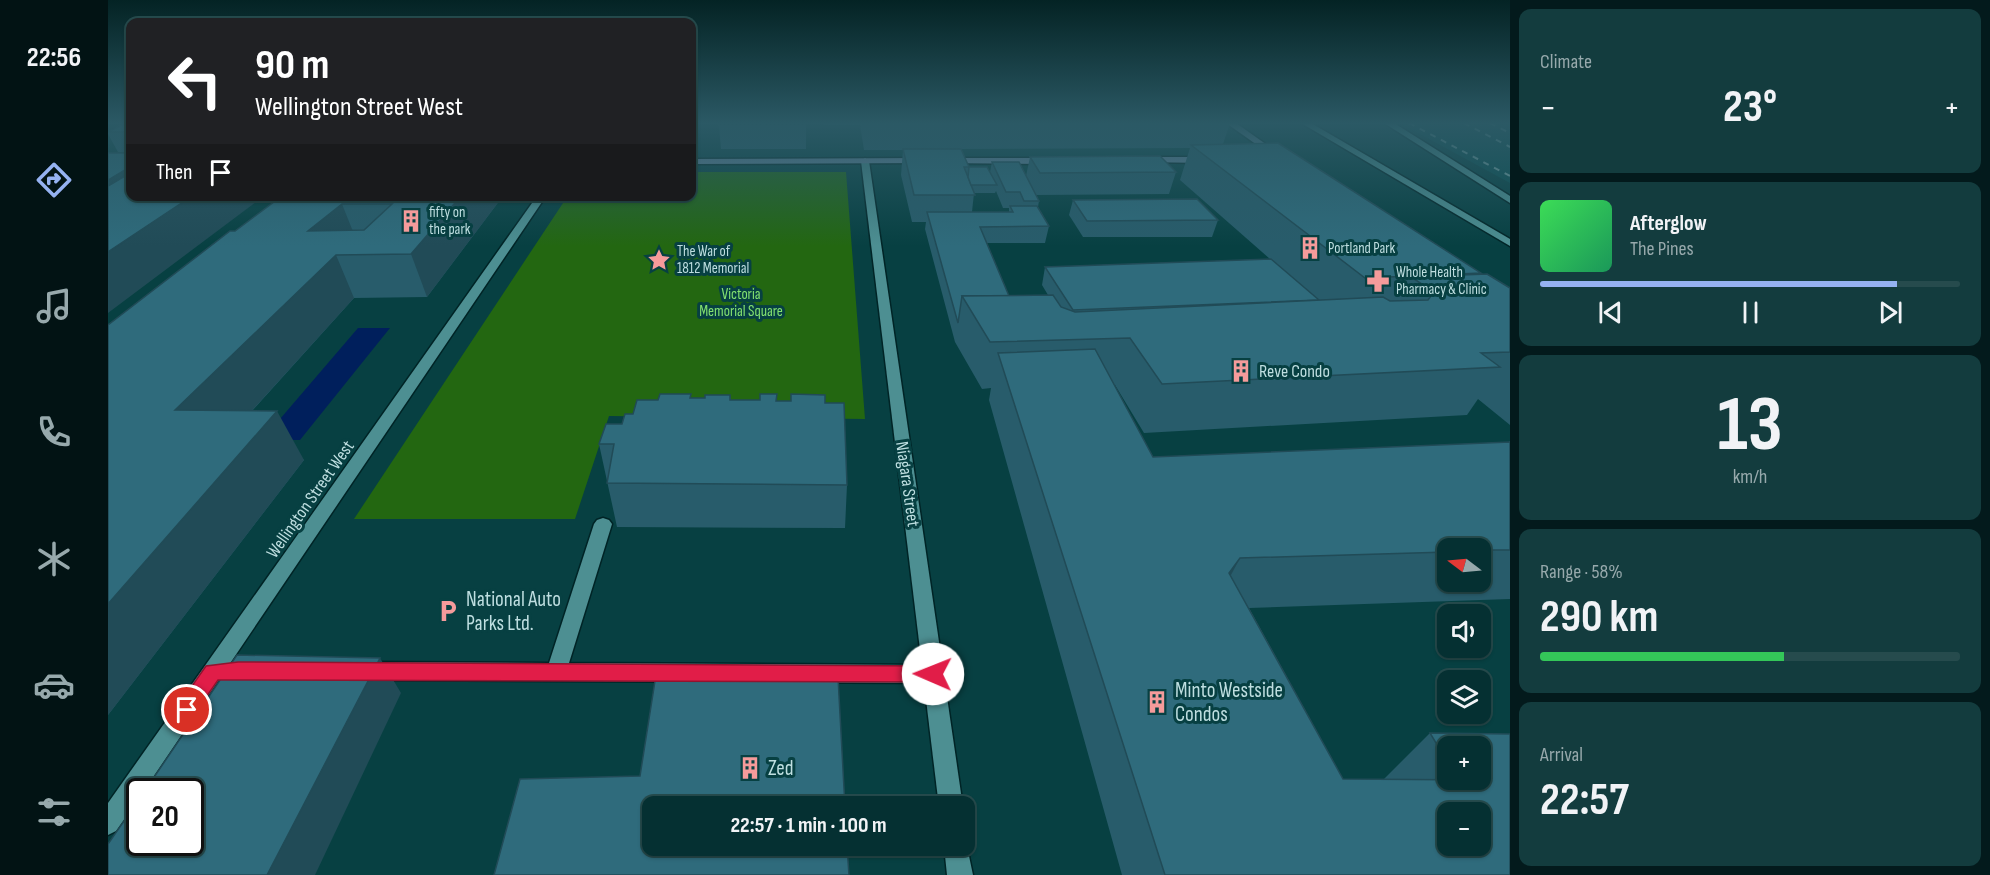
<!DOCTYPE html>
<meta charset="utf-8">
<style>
:root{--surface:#053032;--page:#133c3e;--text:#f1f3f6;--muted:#97a9ac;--line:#264b4d;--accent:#95b2f1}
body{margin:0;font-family:"Sofia Sans Condensed",sans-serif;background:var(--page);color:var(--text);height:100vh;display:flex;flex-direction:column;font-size:22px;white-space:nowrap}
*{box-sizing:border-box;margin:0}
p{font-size:20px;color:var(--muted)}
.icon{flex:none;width:33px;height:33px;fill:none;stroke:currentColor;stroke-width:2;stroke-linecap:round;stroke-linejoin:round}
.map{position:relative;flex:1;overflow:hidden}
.drawer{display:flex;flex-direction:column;gap:9px;padding:9px;background:#031a1c;width:480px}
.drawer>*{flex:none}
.banner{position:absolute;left:18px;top:18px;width:570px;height:183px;border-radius:12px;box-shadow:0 2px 4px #0004,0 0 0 2px var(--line);background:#202124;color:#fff;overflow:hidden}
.needle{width:39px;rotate:286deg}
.buttons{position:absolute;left:1329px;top:538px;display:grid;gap:12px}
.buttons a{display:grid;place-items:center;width:54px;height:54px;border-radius:12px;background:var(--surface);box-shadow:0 2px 4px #0004,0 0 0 2px var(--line);font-size:30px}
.speed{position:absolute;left:18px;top:778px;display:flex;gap:12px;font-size:30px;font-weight:700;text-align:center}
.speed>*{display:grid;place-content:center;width:78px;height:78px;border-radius:50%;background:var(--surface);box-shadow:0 2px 4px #0004,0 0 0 2px var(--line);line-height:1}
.speed .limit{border:3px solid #111;border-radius:9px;background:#fff;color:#111}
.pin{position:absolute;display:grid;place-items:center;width:51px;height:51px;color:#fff;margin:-26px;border:3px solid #fff;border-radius:50%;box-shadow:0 2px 6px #0007}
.me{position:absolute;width:66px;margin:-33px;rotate:271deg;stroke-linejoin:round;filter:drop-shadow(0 0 4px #0008)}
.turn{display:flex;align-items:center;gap:21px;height:126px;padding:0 30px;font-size:27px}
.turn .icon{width:78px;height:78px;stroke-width:2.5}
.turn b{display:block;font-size:42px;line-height:51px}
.then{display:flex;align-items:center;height:57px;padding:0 30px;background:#0003;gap:12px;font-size:22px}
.big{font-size:45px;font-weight:700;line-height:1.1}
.drawer .widget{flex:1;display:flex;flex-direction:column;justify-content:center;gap:9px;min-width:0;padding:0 21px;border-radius:12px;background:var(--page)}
.drawer .dial{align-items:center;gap:0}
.dial b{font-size:78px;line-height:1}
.song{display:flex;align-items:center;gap:18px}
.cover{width:72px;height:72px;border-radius:9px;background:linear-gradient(135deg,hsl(130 70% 55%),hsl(150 70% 35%))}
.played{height:6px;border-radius:3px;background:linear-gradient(90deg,var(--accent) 85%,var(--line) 85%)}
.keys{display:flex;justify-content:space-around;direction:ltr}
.heat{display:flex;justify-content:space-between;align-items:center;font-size:33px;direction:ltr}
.charge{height:9px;border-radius:4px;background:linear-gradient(90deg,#34c759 58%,var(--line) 0)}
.trip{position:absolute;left:534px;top:796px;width:333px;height:60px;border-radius:12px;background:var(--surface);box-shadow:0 2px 4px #0004,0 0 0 2px var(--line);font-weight:700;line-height:60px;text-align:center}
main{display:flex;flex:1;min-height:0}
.dock{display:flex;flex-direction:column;width:108px;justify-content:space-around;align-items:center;background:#021314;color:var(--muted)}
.dock .icon{width:42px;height:42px}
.dock .selected{color:var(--accent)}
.dock b{font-size:27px;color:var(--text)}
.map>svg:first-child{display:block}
</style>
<main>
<nav class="dock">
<b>22:56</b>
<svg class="icon selected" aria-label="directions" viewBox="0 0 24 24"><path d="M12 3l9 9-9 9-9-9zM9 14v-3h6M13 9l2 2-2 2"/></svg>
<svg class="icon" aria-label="music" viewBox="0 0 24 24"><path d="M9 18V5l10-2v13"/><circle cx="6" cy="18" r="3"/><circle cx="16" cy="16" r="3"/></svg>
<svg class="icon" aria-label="phone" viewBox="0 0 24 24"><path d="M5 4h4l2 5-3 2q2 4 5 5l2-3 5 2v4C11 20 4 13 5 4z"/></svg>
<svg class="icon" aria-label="climate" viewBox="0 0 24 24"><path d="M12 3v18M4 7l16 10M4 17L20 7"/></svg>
<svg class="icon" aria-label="car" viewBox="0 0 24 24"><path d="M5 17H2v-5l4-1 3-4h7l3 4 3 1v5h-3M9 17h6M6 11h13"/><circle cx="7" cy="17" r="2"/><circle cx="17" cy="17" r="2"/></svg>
<svg class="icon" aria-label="filters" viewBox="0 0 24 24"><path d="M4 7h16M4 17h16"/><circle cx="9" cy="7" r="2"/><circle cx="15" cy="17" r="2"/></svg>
</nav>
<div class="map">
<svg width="1402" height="875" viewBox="0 0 1402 875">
<rect width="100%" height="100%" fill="#074042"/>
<polygon fill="#084d50" points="1292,123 1402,123 1402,183 1310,133"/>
<polygon fill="#236711" points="584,172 738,172 757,419 501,416 467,519 246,519 459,197 584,196"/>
<polygon fill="#001f5c" points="250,328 282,328 192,440 154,440"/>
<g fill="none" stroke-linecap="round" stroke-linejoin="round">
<g stroke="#002426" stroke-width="3">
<g id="lane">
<polygon points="1193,123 1203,123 1402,239 1402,246"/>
<polygon points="1276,123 1286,123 1402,196 1402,203"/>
<polygon points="495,518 501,520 504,524 461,663 825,665 832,668 835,674 832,680 825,683 261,680 254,677 251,671 254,665 261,662 441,663 486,524 489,520"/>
</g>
</g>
<g stroke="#002426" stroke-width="3">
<g id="street">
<polygon points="757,158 761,161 855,807 831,807 753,161"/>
<polygon points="429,196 438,196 35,792 32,792 32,797 8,831 0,835 0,803"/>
<polygon points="857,837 865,875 839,875 836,846 856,846"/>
</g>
</g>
<g stroke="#002426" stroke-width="3">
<g id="secondary">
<polygon points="1118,123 1128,123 1173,155 1166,157"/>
<polygon points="1036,157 1099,157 1103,160 1099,163 1033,162 1033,158"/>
<polygon points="814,158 818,161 817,163 584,164 584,159"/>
<polygon points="838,158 940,158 944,161 940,164 835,163 834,161"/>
</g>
</g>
<use href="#lane" fill="#4d8f92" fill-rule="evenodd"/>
<use href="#street" fill="#4d8f92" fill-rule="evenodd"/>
<use href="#secondary" fill="#6f89a4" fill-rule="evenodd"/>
<g stroke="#7da6a8" stroke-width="2" stroke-dasharray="6 6" stroke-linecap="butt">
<polyline points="1301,123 1402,176"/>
<polyline points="1356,123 1402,147"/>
<polyline points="1382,123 1402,133"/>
</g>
</g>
<g fill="#285c6b" fill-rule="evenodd">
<polygon points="22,123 22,152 10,152 0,134 0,131"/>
<polygon points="698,123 698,149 613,149 611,125"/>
<path d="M 715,123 L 1122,123 L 1115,144 L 1402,288 L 1402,425 L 1370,399 L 1359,415 L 1036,433 L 1007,385 L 1006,385 L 1045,457 L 1401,442 L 1402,441 L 1402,599 L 1141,608 L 1235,779 L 1276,779 L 1322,733 L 1402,734 L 1402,875 L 1014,875 L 881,400 L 883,388 L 874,389 L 847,342 L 817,229 L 818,222 L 804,222 L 793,175 L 795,150 L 756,150 L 752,125 L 715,125 ZM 1082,148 L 1072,180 L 1162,259 L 937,267 L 934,285 L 940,295 L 901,296 L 879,243 L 937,243 L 941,226 L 930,207 L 931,201 L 928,195 L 1061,194 L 1068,172 L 922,157 L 918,176 L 884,162 L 882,172 L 861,167 L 847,149 ZM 888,191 L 895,208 L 901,208 L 901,212 L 864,212 L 866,193 L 887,193 ZM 1340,549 L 1372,549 L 1372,582 L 1340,582 ZM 1340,747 L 1372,780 L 1340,780 Z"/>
<polygon points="174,196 395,196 319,297 246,298 144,411 196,460 0,715 127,231"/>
<polygon points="965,200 1110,220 1104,237 975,237 961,215"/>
<polygon points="583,394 583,398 597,398 622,395 623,400 652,400 669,394 669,401 717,403 739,485 737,528 509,527 491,444 525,414 550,400"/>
</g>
<g fill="#214b57">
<polygon points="22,167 22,196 0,216 0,180"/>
<polygon points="84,196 156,196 0,313 0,252"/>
<polygon points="353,196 395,196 319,297 303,254"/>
<polygon points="234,204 250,244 228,255 246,298 100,459 67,410 200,231"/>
<polygon points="169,411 196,460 0,715 0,604"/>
<polygon points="1132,558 1105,609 1121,573"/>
<polygon points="272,658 293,693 207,875 159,875"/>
</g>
<g fill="#2f6b7c" stroke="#214b57" stroke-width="1.5" fill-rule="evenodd">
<polygon points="17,123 22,123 22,132 0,132"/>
<polygon points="611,123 698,123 698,124 611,125"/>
<polygon points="1170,143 1373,273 1257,278 1083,145"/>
<polygon points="795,149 853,149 861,167 856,167 867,195 806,195"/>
<polygon points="0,153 22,153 22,167 0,180"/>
<polygon points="1052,156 1068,172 932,173 922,157"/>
<polygon points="884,162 911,162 931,201 916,201 912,192 898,192"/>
<polygon points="861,167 879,167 889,185 863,185 860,177"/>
<polygon points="22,173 22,196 84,196 0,252 0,186"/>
<path d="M 174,196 L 353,196 L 303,254 L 228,255 L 67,410 L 169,411 L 0,604 L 0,325 L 122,231 L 127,231 ZM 234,204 L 284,204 L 256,230 L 200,231 Z"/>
<polygon points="1089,199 1110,220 979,221 965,200"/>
<polygon points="902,206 929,206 941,226 872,227 901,296 854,296 850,323 819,212 905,212"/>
<polygon points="1163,259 1211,300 965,310 937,267"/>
<polygon points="1379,274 1402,288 1402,352 1373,353 1392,367 1054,384 1022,338 882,342 854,296 945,295 953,307 967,312 1275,297 1282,301 1320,300 1326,292 1303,277"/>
<path d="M 987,349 L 1045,457 L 1402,442 L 1402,550 L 1372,550 L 1372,549 L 1340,549 L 1340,552 L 1132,558 L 1121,573 L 1235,779 L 1372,780 L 1372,747 L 1340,747 L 1340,763 L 1322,733 L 1402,734 L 1402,875 L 1057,875 L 890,353 ZM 1340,813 L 1372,813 L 1372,846 L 1340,846 Z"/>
<polygon points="552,394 583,394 582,398 597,398 597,395 622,395 622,400 652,400 652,394 669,394 668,401 683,401 683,394 717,395 717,403 736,403 739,485 499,483 506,444 491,444 498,424 514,424 517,414 525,414 529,400 550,400"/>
<polygon points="129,655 272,658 159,875 0,875 0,844 32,798 32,843 82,843 82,792 36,792"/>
<polygon points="730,677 737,807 544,807 544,846 739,846 741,875 386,875 412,779 532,776 547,681"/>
</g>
<linearGradient id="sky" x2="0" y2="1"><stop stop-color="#042324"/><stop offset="0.5" stop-color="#2b5965"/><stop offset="1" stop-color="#2b5965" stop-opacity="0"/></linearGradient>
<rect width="1402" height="246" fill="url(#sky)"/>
<polygon fill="#e11d48" stroke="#92132f" stroke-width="1.5" points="130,662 825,666 832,668 834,674 832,680 825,682 110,680 85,716 79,718 72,716 69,710 72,703 98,666"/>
<defs>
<g id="building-bare" transform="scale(1.8)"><path d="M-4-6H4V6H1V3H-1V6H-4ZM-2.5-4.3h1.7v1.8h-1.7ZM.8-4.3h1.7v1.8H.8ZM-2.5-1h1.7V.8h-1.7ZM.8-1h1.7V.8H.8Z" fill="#f59b9b" stroke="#074042" stroke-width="2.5" paint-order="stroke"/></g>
<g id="sight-bare" transform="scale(1.8)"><path d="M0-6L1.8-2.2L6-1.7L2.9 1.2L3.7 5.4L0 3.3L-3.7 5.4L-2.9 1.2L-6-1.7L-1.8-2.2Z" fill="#f59b9b" stroke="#074042" stroke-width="2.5" paint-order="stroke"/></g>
<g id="pharmacy-bare" transform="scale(1.8)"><path d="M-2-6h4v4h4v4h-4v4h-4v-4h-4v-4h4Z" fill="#f59b9b" stroke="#074042" stroke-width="2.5" paint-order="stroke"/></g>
<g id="parking-bare" transform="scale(1.8)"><path d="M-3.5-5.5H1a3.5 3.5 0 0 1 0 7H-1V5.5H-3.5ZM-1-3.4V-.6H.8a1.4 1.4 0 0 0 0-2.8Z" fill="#f59b9b" stroke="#074042" stroke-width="2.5" paint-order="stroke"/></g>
</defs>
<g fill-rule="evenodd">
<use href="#building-bare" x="303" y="221"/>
<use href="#building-bare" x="1202" y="248"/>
<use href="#sight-bare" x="551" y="260"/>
<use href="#pharmacy-bare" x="1270" y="281"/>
<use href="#building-bare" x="1133" y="371"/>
<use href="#parking-bare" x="340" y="611"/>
<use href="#building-bare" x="1049" y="702"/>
<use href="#building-bare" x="642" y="768"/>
</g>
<g text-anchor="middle" stroke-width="6" stroke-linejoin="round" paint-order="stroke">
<g font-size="15" fill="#bedee0" stroke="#074042" text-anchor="start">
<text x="321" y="217">fifty on<tspan x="321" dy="17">the park</tspan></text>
<text x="1220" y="253">Portland Park</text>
<text x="569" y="256">The War of<tspan x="569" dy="17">1812 Memorial</tspan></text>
<text x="1288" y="277">Whole Health<tspan x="1288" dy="17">Pharmacy &amp; Clinic</tspan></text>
</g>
<g font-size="15" fill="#84e270" stroke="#074042">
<text x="633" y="299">Victoria<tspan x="633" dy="17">Memorial Square</tspan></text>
</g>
<g font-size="18" fill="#bedee0" stroke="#074042" text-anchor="start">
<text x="1151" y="377">Reve Condo</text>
</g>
<g font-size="18" fill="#bedee0" stroke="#074042">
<text transform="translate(800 484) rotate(82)" y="6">Niagara Street</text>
<text transform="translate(202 499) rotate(-55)" y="6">Wellington Street West</text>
</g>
<g font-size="21" fill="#bedee0" stroke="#074042" text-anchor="start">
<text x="358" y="606">National Auto<tspan x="358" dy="24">Parks Ltd.</tspan></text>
<text x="1067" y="697">Minto Westside<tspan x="1067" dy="24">Condos</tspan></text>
<text x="660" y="775">Zed</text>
</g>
</g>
</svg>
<div class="buttons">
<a><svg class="needle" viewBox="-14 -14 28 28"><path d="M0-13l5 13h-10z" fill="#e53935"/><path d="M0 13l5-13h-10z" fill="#97a9ac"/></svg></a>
<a><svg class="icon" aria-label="sound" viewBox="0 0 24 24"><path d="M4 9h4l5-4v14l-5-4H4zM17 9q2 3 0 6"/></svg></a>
<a><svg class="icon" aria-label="layers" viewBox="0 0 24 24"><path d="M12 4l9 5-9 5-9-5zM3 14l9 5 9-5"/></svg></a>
<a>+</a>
<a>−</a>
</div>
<div class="speed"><div class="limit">20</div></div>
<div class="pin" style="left:79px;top:710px;background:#d93025"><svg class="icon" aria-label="arrive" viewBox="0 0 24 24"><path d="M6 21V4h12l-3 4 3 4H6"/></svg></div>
<svg class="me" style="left:825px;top:674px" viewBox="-20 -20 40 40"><circle r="19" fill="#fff"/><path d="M0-13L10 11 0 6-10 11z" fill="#e11d48"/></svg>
<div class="trip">22:57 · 1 min · 100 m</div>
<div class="banner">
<div class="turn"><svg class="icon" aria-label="left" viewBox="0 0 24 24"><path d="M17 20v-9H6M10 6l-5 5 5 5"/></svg><div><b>90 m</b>Wellington Street West</div></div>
<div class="then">Then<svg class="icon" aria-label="arrive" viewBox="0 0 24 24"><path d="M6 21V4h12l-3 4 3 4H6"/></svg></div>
</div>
</div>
<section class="drawer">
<div class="widget"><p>Climate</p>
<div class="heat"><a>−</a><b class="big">23°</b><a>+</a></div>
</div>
<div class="widget">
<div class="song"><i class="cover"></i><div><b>Afterglow</b><p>The Pines</p></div></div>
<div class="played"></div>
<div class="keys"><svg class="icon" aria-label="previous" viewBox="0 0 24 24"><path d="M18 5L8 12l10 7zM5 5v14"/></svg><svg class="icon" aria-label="pause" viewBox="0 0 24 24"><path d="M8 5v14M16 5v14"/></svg><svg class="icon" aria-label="next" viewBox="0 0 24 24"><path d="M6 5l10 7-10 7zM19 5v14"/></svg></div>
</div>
<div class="widget dial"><b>13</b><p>km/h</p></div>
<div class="widget"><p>Range · 58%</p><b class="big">290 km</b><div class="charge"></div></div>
<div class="widget"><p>Arrival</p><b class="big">22:57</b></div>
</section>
</main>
